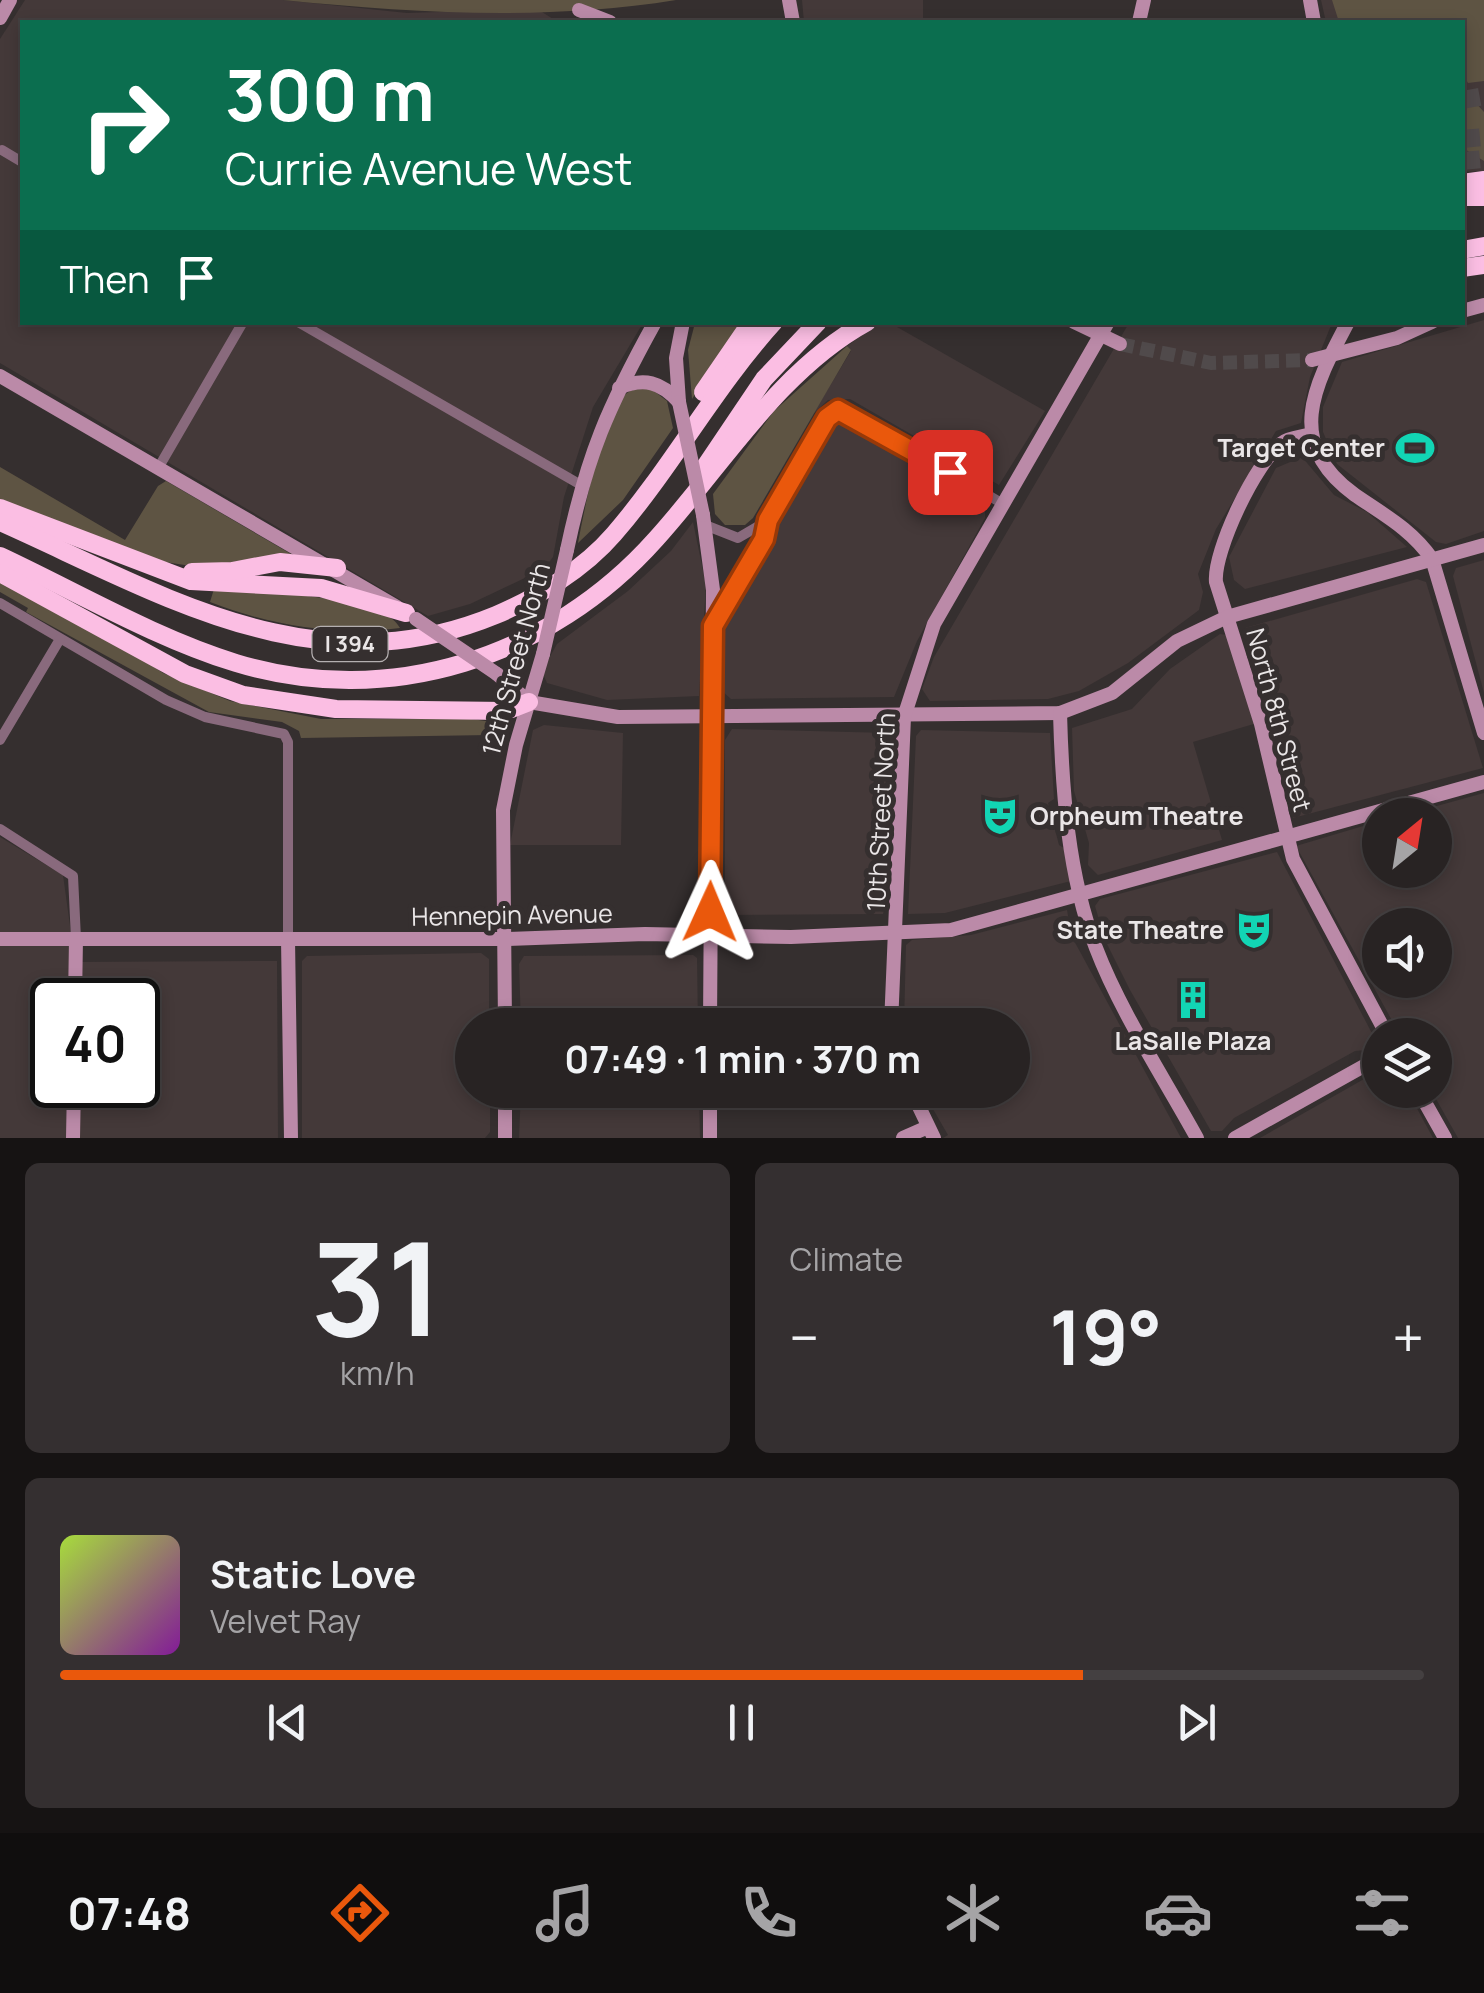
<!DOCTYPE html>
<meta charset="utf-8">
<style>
:root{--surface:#282323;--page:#342f30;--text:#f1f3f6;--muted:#a5a4a6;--line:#444041;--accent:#ea580c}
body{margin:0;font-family:Manrope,sans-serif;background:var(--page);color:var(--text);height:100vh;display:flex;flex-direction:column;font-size:38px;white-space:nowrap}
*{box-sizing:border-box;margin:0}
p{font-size:32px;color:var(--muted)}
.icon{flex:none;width:55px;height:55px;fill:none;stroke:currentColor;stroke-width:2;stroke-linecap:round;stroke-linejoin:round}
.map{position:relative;height:1138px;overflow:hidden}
.details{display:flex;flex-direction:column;gap:25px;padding:25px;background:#161313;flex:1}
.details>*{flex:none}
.top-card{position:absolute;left:20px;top:20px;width:1445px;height:305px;border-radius:0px;box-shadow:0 5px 15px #0003,0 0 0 2px var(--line);background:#0b6e4f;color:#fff;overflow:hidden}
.needle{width:65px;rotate:30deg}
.controls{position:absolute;left:1362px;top:798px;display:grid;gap:20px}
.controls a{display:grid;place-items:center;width:90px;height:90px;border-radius:50%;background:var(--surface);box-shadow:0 5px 15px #0003,0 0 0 2px var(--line);font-size:50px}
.speed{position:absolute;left:30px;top:978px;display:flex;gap:20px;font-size:50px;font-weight:700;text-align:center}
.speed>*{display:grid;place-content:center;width:130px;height:130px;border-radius:50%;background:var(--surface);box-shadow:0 5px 15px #0003,0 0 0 2px var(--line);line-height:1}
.speed .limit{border:5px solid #111;border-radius:15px;background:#fff;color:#111}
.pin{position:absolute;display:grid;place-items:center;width:85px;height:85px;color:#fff;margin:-42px;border-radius:20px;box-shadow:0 5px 15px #0006}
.me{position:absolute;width:110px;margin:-55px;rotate:1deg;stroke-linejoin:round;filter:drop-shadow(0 0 8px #0008)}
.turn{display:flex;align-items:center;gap:35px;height:210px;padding:0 40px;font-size:45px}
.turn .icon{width:130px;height:130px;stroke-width:2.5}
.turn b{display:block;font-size:70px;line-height:85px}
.then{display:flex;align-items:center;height:95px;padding:0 40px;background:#0003;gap:20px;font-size:38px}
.big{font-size:75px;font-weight:700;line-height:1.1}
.details .widget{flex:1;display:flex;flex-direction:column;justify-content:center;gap:15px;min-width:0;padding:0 35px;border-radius:15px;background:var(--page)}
.details .dial{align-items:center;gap:0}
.dial b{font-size:130px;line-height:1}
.song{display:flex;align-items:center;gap:30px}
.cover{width:120px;height:120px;border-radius:15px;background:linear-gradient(135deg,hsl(80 70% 55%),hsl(290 70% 35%))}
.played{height:10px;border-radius:5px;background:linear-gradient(90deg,var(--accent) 75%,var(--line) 75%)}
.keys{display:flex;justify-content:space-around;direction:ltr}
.heat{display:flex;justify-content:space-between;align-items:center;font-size:55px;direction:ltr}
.details .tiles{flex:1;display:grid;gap:25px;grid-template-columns:1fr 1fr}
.widget:last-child{grid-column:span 2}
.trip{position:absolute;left:455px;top:1008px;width:575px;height:100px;border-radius:50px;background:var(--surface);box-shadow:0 5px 15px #0003,0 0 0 2px var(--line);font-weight:700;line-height:100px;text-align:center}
.menu{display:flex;height:160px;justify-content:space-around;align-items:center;background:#100e0e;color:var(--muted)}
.menu .icon{width:70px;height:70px}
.menu .on{color:var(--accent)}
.menu b{font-size:45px;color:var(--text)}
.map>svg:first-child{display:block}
</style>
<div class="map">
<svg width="1484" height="1138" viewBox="0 0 1484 1138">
<rect width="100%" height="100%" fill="#352f2f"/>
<g fill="#443939" fill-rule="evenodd">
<polygon points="25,0 283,0 407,13 537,9 558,22 22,22 22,322 643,323 593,407 564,497 553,557 544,569 470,604 428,616 0,363 0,39"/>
<polygon points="802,0 923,0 923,20 804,22"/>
<polygon points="1321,0 1484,0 1484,171 1463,172 1462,22 1326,22"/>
<polygon points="1484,320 1484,531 1446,544 1436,542 1337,464 1323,432 1323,407 1342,362"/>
<polygon points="880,322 890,323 1045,411 999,485 850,399 828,400 813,414 851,351 847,346"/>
<polygon points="1129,323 1332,323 1310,377 1301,423 1276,431 1216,529 1198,574 1203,592 1199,610 1128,663 1079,691 1048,699 930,701 922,689 934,657"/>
<polygon points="839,421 985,506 985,518 917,641 894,697 731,699 722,691 725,617"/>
<polygon points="1302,457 1334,495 1367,512 1407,547 1245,589 1234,580 1229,557 1276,468"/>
<polygon points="693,522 706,585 699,696 607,700 547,683 542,671 557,644 628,591 671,551"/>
<polygon points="1484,560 1484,693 1453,576 1456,568"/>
<polygon points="1417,579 1426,582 1483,768 1293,818 1245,628"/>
<polygon points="1220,634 1227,635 1257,723 1193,742 1222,840 1098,875 1088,865 1089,843 1074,791 1072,728 1132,709 1170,669"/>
<polygon points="544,725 623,733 621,845 510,845 533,730"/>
<polygon points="732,729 889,733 888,893 883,914 725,915 725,740"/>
<polygon points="921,730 1050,733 1054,799 1048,803 1059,845 1067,850 1071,881 945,913 908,914 916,736"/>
<path d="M 1484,793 L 1484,1138 L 1458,1138 L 1431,1090 L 1435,1090 L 1435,1035 L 1400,1035 L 1296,846 L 1380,821 L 1380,870 L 1435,870 L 1435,815 L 1404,815 ZM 1380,925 L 1435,925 L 1435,980 L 1380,980 Z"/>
<path d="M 0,837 L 63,875 L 75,962 L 277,961 L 278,1138 L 0,1138 ZM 52,1000 L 138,1000 L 138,1085 L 52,1085 Z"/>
<polygon points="1277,852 1376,1041 1367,1050 1355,1051 1234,1118 1222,1131 1211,1131 1130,990 1105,940 1095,906 1100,899"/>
<polygon points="1067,910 1072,937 1181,1138 943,1138 948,1135 922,1090 1012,1090 1012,1025 904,1025 906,945 912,940 971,935"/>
<polygon points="481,953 489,959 489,1025 472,1025 472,1090 490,1090 490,1132 485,1138 302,1138 302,961 307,956"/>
<polygon points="693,955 697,958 698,1025 521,1025 519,964 524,956"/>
<polygon points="1380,1070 1380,1090 1407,1090 1433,1138 1260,1138"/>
<polygon points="521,1090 699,1090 700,1138 519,1138"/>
</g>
<g fill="#5e5443">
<path d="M 283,0 L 676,0 C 547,21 412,13 283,0 Z"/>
<polygon points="1332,0 1484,0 1484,81 1468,83 1463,74 1462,22 1339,22"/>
<polygon points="1462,88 1484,112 1484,161 1463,148"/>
<polygon points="695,323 741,323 692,399 688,350"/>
<polygon points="847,346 851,350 753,518 745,525 725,525 715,514 713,494 774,411"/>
<path d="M 650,388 L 667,401 L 673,428 L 623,500 L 578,543 C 584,511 603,412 627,393 C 634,388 642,389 650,388 Z"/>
<polygon points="0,467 125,540 158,486 166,481 291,554 198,567 145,559 0,502"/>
<polygon points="0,580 113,640 163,673 230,701 321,719 471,719 493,722 490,735 301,738 299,731 282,722 209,712 26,612 28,608 0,592"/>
<path d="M 214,589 C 250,592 385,594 400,628 C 334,636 272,626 210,602 Z"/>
</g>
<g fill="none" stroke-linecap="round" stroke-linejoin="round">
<polyline stroke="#504a4b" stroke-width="14" stroke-dasharray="14 7" stroke-linecap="butt" points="1120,344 1211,363 1312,360"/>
<g stroke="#504a4b" stroke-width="18" stroke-dasharray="18 9" stroke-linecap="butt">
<polyline points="1462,100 1484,96"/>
<polyline points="1462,139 1484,137"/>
<polyline points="1462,161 1484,159"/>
</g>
<g stroke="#896a7d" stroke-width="10">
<polyline points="2,150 22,162"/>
<polyline points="298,322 581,485"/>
<polyline points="160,465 243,322"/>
<polyline points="705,525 738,538 769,520 827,418 838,411 859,418 1003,504"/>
<polyline points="0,603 166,700 205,717 284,734 288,742 288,939"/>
<polyline points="713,625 763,542 768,521"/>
<polyline points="0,740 60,639"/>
<polyline points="0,829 73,876 76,939"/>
</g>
<g stroke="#bb8aa8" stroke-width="14">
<polyline points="789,0 793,22"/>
<polyline points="1310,0 1314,22"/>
<polyline points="579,10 610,22"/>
<polyline points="0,18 10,0"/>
<polyline points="1139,22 1144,0"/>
<polyline points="1462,311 1484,305"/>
<polyline points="1074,322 1120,344"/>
<path d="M 1348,322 C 1314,386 1283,443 1355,495 C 1384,515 1411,529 1432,559 L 1484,733"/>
<polyline points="1312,360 1397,338 1432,322"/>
<polyline points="0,376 397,607"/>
<path d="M 619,388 C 644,377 661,382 679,402"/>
<polyline points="679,402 676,358 683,322"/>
<path d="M 1312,434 C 1303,437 1289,437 1282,443 C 1256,461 1213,552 1216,582 L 1261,724 L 1293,859 L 1387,1035"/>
<polyline points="703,515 713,590 710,1025"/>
<path d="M 567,550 C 587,455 608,407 655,322"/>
<polyline points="497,674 529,702"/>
<polyline points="529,702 618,717 1060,713 1112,693 1177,641 1227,617 1484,545"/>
<path d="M 1060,713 C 1062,789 1068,876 1096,948 C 1120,1011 1164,1078 1197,1138"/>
<polyline points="0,939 505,939 645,934 791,937 951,930 1484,782"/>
<polyline points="288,939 291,1138"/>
<polyline points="75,1000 76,939"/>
<polyline points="505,1025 503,810 516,745 543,654"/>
<polyline points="891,1025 904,717 934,624 1108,322"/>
<polyline points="911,1090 934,1138"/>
<polyline points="1418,1090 1445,1138"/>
<polyline points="73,1138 74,1085"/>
<polyline points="505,1138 505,1090"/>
<polyline points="710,1138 710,1090"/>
<polyline points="903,1138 928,1127"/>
<polyline points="1235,1138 1380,1057"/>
</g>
<g stroke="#fbbee3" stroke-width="18">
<polyline points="1462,183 1484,180"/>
<polyline points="1462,197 1484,197"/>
<polyline points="1462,250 1484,246"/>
<polyline points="1462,268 1484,265"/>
<polyline points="703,392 751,322"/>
<polyline points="700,474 764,379 818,322"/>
<polyline points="0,508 191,581 321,588 406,613"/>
<path d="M 0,522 C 164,595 314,690 496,615 C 538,597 584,569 614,534 C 672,467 714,388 774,322"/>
<path d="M 0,556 C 77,592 155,638 236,663 C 389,710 551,657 656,539 C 723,465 778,371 867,322"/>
<polyline points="192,572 232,571 280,562 337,568"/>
<polyline points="0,573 185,674 243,695 336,709 506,711 529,702"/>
</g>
<g stroke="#bb8aa8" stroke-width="14">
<polyline points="679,402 703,515"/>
<polyline points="416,619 497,674"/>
<polyline points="543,654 567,550"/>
</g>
</g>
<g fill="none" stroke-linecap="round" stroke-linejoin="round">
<g stroke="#983908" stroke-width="25">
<polyline id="route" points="710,912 713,626 764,539 768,520 827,418 838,410 950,472"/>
</g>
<use href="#route" stroke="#ea580c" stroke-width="18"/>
</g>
<defs>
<g id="stadium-bare" transform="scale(3)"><path d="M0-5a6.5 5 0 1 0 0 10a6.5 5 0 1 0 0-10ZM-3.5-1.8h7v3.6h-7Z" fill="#12d5b4" stroke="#352f2f" stroke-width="2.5" paint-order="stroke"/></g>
<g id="theatre-bare" transform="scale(3)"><path d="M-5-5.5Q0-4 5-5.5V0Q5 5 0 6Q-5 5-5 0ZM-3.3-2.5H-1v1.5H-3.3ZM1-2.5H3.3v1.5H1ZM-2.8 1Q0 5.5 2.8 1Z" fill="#12d5b4" stroke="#352f2f" stroke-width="2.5" paint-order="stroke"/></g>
<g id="building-bare" transform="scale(3)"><path d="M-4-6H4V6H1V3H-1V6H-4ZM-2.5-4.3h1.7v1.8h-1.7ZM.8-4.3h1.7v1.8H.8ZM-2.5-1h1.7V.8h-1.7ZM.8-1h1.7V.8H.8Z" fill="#12d5b4" stroke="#352f2f" stroke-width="2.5" paint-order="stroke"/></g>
</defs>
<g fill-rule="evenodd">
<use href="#stadium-bare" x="1415" y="448"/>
<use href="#theatre-bare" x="1000" y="816"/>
<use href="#theatre-bare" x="1254" y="930"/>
<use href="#building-bare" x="1193" y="1000"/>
</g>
<g text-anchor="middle" stroke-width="10" stroke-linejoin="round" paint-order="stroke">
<rect fill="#352f2f" stroke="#b4afb0" stroke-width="2.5" x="312.5" y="627" width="75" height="34" rx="8"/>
<g font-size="22" font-weight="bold" fill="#eae6e7">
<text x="350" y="652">I 394</text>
</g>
<g font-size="25" font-weight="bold" fill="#eae6e7" stroke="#352f2f" text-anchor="end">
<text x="1385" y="457">Target Center</text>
<text x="1030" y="825" text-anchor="start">Orpheum Theatre</text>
<text x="1224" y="939">State Theatre</text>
<text x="1193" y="1050" text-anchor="middle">LaSalle Plaza</text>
</g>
<g font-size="25" fill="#eae6e7" stroke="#352f2f">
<text transform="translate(516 659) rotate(-75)" y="9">12th Street North</text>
<text transform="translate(1279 720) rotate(75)" y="9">North 8th Street</text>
<text transform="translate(881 812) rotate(-87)" y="9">10th Street North</text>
<text transform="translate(512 915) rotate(-1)" y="9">Hennepin Avenue</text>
</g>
</g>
</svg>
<div class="controls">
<a><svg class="needle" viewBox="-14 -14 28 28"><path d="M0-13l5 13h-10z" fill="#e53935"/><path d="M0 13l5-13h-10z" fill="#a5a4a6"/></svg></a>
<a><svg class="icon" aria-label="sound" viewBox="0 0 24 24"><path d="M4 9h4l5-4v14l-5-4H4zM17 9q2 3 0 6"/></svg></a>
<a><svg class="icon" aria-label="layers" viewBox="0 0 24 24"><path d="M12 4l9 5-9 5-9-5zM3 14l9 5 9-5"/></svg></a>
</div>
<div class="speed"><div class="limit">40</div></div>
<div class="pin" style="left:950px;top:472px;background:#d93025"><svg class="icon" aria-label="arrive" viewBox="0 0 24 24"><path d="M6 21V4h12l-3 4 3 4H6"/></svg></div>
<svg class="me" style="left:710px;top:912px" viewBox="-20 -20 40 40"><path d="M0-17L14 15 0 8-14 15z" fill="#ea580c" stroke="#fff" stroke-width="4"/></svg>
<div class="trip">07:49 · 1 min · 370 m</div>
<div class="top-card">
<div class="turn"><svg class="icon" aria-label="right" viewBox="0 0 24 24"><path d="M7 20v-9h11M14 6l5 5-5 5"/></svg><div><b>300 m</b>Currie Avenue West</div></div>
<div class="then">Then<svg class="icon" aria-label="arrive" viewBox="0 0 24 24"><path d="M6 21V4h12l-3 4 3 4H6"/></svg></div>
</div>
</div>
<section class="details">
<div class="tiles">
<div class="widget dial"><b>31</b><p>km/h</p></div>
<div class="widget"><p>Climate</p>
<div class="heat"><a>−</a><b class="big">19°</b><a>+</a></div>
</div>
<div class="widget">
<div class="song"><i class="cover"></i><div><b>Static Love</b><p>Velvet Ray</p></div></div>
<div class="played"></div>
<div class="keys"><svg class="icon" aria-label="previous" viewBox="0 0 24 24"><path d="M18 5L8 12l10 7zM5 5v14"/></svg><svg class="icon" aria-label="pause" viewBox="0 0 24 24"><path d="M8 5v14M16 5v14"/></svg><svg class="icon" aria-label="next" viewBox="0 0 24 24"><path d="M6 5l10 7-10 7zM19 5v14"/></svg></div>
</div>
</div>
</section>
<nav class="menu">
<b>07:48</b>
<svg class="icon on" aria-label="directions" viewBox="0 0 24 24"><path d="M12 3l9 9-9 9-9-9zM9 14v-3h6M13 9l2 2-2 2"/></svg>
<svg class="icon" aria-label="music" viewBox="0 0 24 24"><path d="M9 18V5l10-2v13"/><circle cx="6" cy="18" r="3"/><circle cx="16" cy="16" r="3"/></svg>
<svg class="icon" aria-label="phone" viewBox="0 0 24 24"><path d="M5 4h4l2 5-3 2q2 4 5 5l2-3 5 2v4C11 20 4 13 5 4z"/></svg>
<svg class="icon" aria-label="climate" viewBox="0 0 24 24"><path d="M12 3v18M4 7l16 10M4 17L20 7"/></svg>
<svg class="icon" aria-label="car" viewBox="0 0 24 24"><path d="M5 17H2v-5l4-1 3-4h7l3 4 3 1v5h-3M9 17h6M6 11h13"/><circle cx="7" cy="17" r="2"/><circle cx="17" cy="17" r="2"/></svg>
<svg class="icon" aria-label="filters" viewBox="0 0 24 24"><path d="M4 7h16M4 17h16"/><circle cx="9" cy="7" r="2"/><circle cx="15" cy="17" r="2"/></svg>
</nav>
